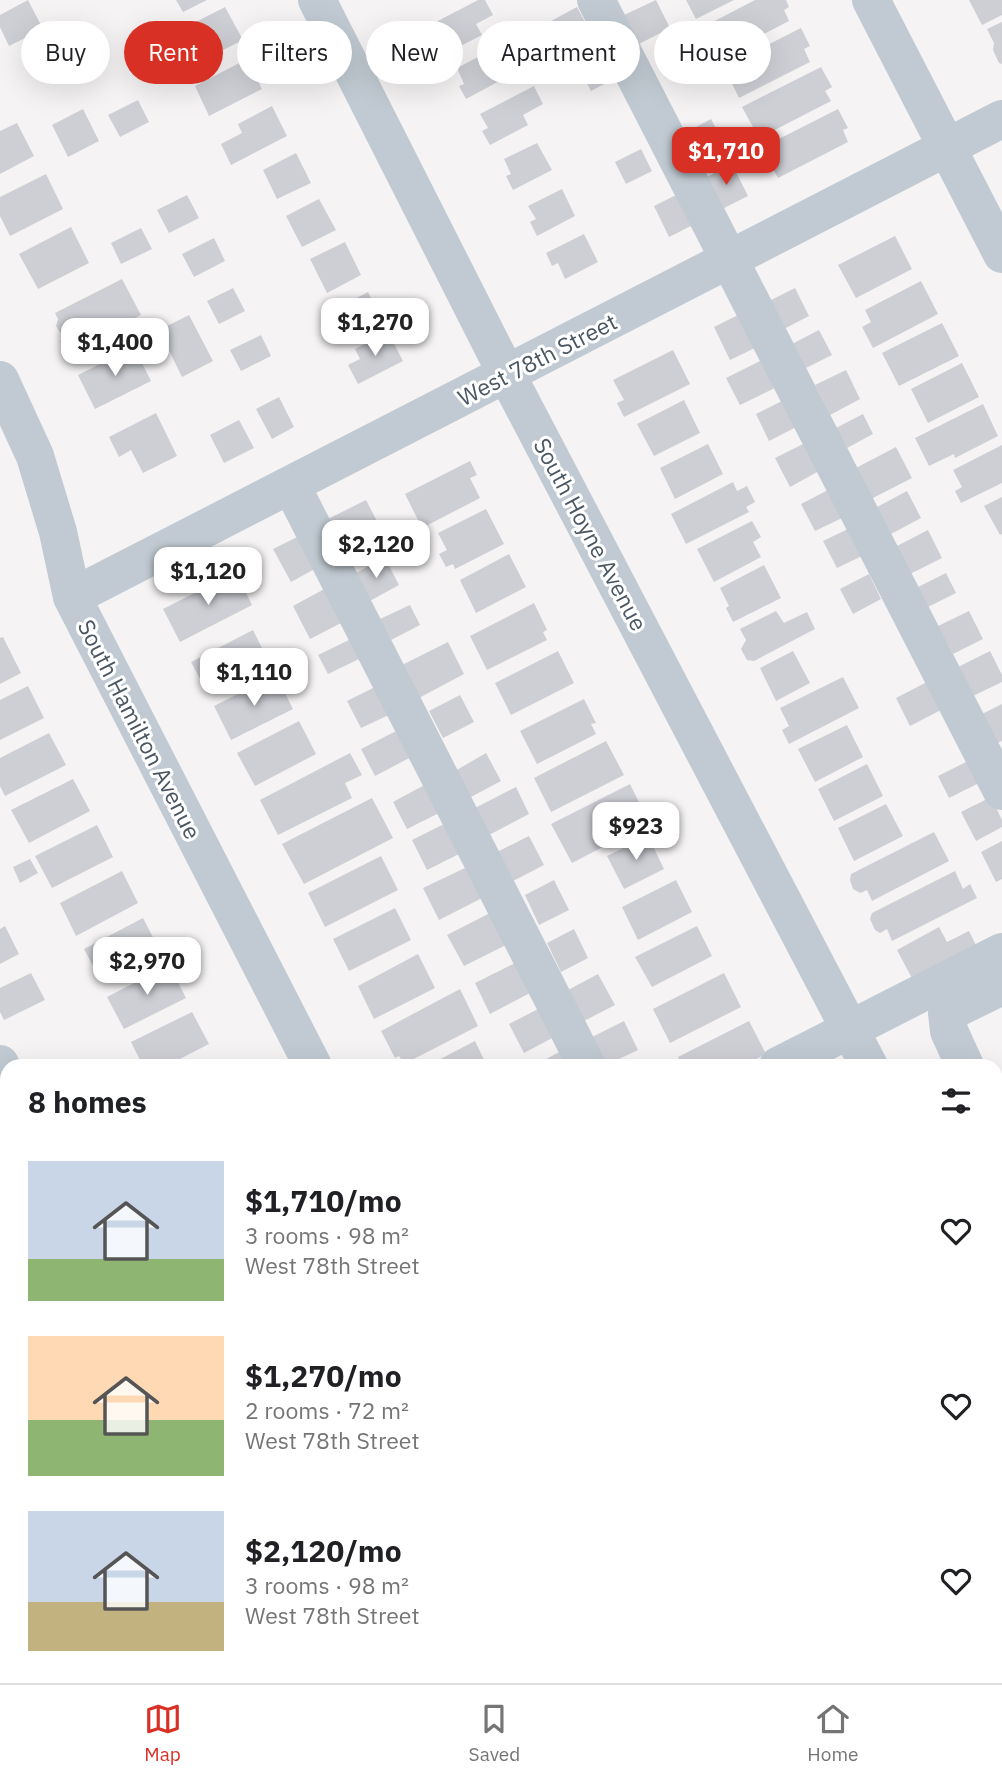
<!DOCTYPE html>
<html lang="en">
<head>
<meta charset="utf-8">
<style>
  :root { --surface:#fff; --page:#f6f6f6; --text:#202124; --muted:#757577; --line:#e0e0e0; --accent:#d93025 }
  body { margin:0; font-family:"IBM Plex Sans",sans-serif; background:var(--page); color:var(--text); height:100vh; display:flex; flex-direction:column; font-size:26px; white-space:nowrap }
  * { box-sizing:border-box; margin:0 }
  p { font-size:23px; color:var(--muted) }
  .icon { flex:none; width:38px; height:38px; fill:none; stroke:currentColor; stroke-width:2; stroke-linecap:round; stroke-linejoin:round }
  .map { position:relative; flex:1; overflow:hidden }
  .panel { position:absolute; left:0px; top:1059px; width:1003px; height:625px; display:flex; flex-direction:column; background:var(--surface); border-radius:21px 21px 0 0; box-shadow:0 7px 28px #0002 }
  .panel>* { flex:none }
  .banner { position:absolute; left:21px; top:21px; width:961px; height:63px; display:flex; gap:14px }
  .price { position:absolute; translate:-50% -60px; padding:0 16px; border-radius:14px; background:#fff; color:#222; font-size:23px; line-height:46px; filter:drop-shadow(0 2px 4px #0008) }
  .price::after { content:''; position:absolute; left:50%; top:42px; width:21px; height:16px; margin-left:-10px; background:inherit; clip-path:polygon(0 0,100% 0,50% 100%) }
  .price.on { background:var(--accent); color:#fff }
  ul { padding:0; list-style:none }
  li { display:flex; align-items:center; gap:21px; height:175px; padding:0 28px }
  li span { display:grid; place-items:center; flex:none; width:196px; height:140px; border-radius:0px; color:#555 }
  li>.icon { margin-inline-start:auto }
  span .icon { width:84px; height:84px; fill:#fffc; stroke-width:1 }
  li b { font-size:30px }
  h2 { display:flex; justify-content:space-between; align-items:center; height:84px; padding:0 28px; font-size:30px }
  .pill { padding:0 24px; border-radius:32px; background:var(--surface); box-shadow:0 7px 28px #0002; font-size:24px; line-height:63px }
  .pill.on { background:var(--accent); color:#fff }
  .dock { display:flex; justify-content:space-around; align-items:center; height:98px; border-top:2px solid var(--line); background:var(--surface); font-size:19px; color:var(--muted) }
  .dock a { display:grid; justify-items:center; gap:4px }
  .dock .on { color:var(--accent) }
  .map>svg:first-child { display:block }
  .green { fill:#c3f1d5 }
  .building { fill:#cdcfd5 }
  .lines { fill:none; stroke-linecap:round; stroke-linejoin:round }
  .minor { stroke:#c1cad2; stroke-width:38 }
  .major { stroke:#b3c2d1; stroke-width:38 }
  .labels { text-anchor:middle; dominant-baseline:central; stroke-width:6; stroke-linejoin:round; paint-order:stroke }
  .street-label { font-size:23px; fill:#4a5661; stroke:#fff }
</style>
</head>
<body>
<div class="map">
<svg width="1002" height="1683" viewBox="0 0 1002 1683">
  <rect width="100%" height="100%" fill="#f5f3f3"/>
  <path class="green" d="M 633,1676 L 747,1677 L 750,1683 L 620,1683 Z"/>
  <path class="building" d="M 28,0 L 43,29 L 9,46 L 0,27 L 0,15 Z
    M 176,0 L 207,0 L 183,12 Z
    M 478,0 L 485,0 L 493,15 L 476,24 L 482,35 L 443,55 L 436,40 L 441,37 L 434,23 Z
    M 656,0 L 670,28 L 639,44 L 624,15 Z
    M 686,0 L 734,0 L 696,19 Z
    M 755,0 L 786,0 L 789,7 L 784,10 L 789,21 L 719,57 L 703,27 Z
    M 969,0 L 1002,0 L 1002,15 L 982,25 Z
    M 225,7 L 243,40 L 207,58 L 190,25 Z
    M 577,7 L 594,39 L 553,57 L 538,28 Z
    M 1002,22 L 1002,64 L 999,63 L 993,50 L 994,43 L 987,29 Z
    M 801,28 L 810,46 L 804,49 L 810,62 L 739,98 L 724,67 Z
    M 518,36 L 528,56 L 501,70 L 505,78 L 466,99 L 459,86 L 464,84 L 457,68 Z
    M 603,49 L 618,77 L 591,91 L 576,63 Z
    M 247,59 L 262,89 L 209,116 L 195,86 Z
    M 821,67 L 832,87 L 825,91 L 831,101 L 759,138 L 742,107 Z
    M 534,86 L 543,104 L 523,115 L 528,125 L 490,145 L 482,131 L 488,128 L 480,114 Z
    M 138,100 L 149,122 L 120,137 L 108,115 Z
    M 272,106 L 287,136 L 231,165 L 221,144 L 242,133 L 238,124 Z
    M 83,109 L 99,141 L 68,157 L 52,125 Z
    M 838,109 L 848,128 L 843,130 L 848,142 L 778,178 L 761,148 Z
    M 711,119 L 726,148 L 699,161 L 685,133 Z
    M 17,123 L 34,156 L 0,174 L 0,131 Z
    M 537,143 L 552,170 L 513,190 L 506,176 L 511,174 L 504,159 Z
    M 641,149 L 652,171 L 626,184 L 615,162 Z
    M 296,153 L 311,183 L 277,199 L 263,170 Z
    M 732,164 L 748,196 L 720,210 L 703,179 Z
    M 46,174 L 63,209 L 10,236 L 0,216 L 0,197 Z
    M 562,189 L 575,216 L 537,236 L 530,222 L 536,219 L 528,206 Z
    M 682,192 L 697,223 L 669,237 L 654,206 Z
    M 187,195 L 199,218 L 169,233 L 157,210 Z
    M 319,199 L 336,230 L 302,247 L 286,216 Z
    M 71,227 L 89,263 L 38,289 L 19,254 Z
    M 141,228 L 152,249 L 121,264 L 111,243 Z
    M 584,234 L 598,262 L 565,279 L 558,263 L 552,266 L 546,253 Z
    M 895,236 L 912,269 L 856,298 L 838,265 Z
    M 214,238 L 225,261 L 194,277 L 182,254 Z
    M 345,242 L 361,275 L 327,293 L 310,259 Z
    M 122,279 L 141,315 L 66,353 L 60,341 L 69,337 L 61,334 L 56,326 L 58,319 L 55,313 Z
    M 921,281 L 938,314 L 873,348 L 862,327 L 871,322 L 865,310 Z
    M 233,288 L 245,311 L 219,324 L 207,301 Z
    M 795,288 L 809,316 L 782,330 L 767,302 Z
    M 368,292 L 383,322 L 349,340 L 334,310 Z
    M 742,313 L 759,346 L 730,360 L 714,327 Z
    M 189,315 L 213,361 L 182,377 L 159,330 Z
    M 942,323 L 959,356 L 899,386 L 882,353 Z
    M 819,330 L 832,355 L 804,369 L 792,344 Z
    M 388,332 L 403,361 L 358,384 L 348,365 L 360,359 L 355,349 Z
    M 261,335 L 271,356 L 241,371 L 230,350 Z
    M 134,347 L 151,381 L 95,409 L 78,375 Z
    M 673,350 L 690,384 L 624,417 L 617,403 L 624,400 L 613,380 Z
    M 762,360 L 775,388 L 740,405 L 726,378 Z
    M 962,363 L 979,397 L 928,423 L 911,389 Z
    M 846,370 L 860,399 L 830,415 L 815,385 Z
    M 279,397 L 294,427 L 272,439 L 256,409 Z
    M 786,399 L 800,425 L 769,441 L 756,414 Z
    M 684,400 L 700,433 L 654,456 L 637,424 Z
    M 983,404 L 998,436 L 955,458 L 954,454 L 929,466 L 915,438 Z
    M 156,413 L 177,456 L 143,473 L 131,450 L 119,457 L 109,437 Z
    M 863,414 L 873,434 L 847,448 L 836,428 Z
    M 239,420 L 254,448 L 224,463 L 210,435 Z
    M 805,443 L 819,471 L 790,487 L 775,458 Z
    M 708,444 L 723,474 L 675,499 L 660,468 Z
    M 1002,445 L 1002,483 L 961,503 L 955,491 L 962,487 L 953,470 Z
    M 896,447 L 912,478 L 869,500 L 854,469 Z
    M 470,461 L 477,475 L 470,478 L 480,498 L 422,528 L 405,494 Z
    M 733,482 L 737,491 L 747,486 L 755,502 L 746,507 L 749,512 L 686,544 L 671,514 Z
    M 828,490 L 842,518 L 815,531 L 801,504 Z
    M 907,491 L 921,518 L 891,534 L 877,507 Z
    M 1002,497 L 1002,534 L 1000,535 L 984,506 Z
    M 366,500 L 383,533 L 344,553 L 326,520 Z
    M 486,509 L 504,544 L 455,569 L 453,564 L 446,567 L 439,554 L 447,550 L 438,533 Z
    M 752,521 L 761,537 L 753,542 L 761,557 L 714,582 L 697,549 Z
    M 850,528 L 864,555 L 837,568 L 823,541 Z
    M 928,530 L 942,558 L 910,574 L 897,546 Z
    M 303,534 L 320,566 L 291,582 L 273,549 Z
    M 509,554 L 526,587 L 476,613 L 460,580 Z
    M 385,558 L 399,585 L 368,602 L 354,574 Z
    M 764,565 L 781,598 L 733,622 L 726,608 L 729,606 L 720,588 Z
    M 236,572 L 252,605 L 180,642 L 163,609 Z
    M 946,573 L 956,593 L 928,607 L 918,587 Z
    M 869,574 L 881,599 L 853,614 L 840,589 Z
    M 328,587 L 345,621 L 310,639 L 293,606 Z
    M 534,603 L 547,630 L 543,632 L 547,640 L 487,670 L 470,636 Z
    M 410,605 L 420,625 L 391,640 L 380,619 Z
    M 776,611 L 784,623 L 807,612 L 815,629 L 754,661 L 747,660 L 741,649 L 746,640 L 740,629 Z
    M 969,611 L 983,639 L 953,654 L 938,626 Z
    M 253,630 L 269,662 L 208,694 L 191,662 Z
    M 3,637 L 21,673 L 0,684 L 0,638 Z
    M 349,640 L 359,659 L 328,674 L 318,655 Z
    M 448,642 L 464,674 L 417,699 L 400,666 Z
    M 558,651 L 574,683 L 511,715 L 495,683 Z
    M 793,651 L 810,683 L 776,701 L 760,668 Z
    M 990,651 L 1002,675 L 1002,682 L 973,696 L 958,667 Z
    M 276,675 L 293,709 L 231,740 L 214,706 Z
    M 843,677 L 859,708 L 789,744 L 782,730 L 789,726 L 780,708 Z
    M 927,682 L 941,710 L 910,726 L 896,698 Z
    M 379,685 L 393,713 L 361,728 L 347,701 Z
    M 28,686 L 44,718 L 0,740 L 0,700 Z
    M 460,695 L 474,722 L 443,738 L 429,711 Z
    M 584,699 L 596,723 L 591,724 L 596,734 L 537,764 L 520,731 Z
    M 1002,704 L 1002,741 L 997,743 L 982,714 Z
    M 299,721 L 316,754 L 255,786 L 237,753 Z
    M 847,725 L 863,757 L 815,782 L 798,749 Z
    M 402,728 L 415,755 L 375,776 L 361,749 Z
    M 49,733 L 66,765 L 5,796 L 0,786 L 0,758 Z
    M 606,741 L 624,775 L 551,812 L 534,778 Z
    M 350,753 L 362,775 L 345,783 L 352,798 L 278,835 L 260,800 Z
    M 486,753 L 501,781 L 469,798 L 455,771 Z
    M 970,760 L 981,782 L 949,798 L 938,776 Z
    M 867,764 L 883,796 L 834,821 L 818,789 Z
    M 73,779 L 90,811 L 29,843 L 11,810 Z
    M 430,782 L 445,810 L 407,829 L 393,802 Z
    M 630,784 L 649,823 L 572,863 L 551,824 Z
    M 516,787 L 529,814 L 487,836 L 473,809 Z
    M 991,797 L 1002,820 L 1002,827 L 976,841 L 961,812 Z
    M 372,798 L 393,838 L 304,884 L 282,844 Z
    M 886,804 L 903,836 L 854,861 L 838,828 Z
    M 446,823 L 461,853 L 427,870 L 412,840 Z
    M 97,825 L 113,857 L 52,888 L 35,856 Z
    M 934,832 L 949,861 L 872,901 L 867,890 L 860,893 L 853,889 L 850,880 L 851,874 Z
    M 529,836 L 544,865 L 513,881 L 497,852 Z
    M 648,836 L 664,869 L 624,889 L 607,856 Z
    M 1002,841 L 1002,879 L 996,882 L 981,852 Z
    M 381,856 L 398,890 L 325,927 L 308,893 Z
    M 30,859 L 38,873 L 20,883 L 13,867 Z
    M 467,867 L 482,898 L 439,920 L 423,888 Z
    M 122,871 L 138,903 L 76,936 L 60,903 Z
    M 955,871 L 963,889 L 970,884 L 977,898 L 892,941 L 887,929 L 880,933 L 875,930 L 870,919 L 872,913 Z
    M 554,880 L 569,910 L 539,925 L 525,895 Z
    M 676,880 L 692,912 L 638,940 L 622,907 Z
    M 395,908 L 411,940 L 349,971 L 333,939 Z
    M 490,913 L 506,945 L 464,966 L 447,935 Z
    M 143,918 L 160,951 L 101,981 L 84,949 Z
    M 5,926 L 19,954 L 0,964 L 0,929 Z
    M 697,926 L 712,956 L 652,987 L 635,957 Z
    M 939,927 L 947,942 L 969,931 L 978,949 L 914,982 L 897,950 Z
    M 574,929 L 588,958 L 561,972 L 547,943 Z
    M 418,954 L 435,988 L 374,1019 L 358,986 Z
    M 517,962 L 532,992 L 490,1014 L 475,983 Z
    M 169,965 L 186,998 L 124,1029 L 107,997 Z
    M 31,973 L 45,1000 L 4,1020 L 0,1012 L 0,988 Z
    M 724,973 L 741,1007 L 670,1043 L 653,1009 Z
    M 598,974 L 615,1005 L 584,1021 L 568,990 Z
    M 460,989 L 478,1026 L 404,1064 L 399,1056 L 395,1058 L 381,1031 Z
    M 542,1007 L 556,1036 L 524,1053 L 509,1024 Z
    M 192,1012 L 209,1044 L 166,1066 L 143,1066 L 131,1042 Z
    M 624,1021 L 638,1050 L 604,1066 L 590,1038 Z
    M 749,1021 L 766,1054 L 743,1066 L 683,1066 L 678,1057 Z
    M 475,1041 L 487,1066 L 427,1066 Z
    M 565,1049 L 574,1066 L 533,1066 Z
    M 1002,1636 L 1002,1683 L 922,1683 L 919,1678 L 922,1676 L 996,1676 L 996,1639 Z
    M 385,1676 L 388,1683 L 284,1683 L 297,1676 Z
    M 425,1676 L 466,1676 L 470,1683 L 428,1683 Z"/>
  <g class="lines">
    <path class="minor" d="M 317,0 L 507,375 L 869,1066
      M 596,0 L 1002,791
      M 871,0 L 1002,254
      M 0,380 L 35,456 L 58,532 L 72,597 L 313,1066
      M 291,485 L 587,1066
      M 72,597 L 1002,119
      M 0,1064 L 7,1077
      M 778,1066 L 1002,952
      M 965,1066 L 949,1031 L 947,1013 L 1002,986
      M 996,1125 L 1002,1128
      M 996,1308 L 1002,1320
      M 996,1511 L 1002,1508
      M 996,1574 L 1002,1566
      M 886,1676 L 890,1683
      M 786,1683 L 800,1676"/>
    <path class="major" d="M 996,1237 L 1002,1234
      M 65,1683 L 78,1676
      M 135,1683 L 142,1676"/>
  </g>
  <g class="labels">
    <g class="street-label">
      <text transform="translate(537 359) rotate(-27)">West 78th Street</text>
      <text transform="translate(591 534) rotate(62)">South Hoyne Avenue</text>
      <text transform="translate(140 729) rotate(63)">South Hamilton Avenue</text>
    </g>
  </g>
</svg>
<b class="price on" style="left:726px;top:187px">$1,710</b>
<b class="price" style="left:375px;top:358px">$1,270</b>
<b class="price" style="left:115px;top:378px">$1,400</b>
<b class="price" style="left:376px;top:580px">$2,120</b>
<b class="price" style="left:208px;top:607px">$1,120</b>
<b class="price" style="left:254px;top:708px">$1,110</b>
<b class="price" style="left:636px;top:862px">$923</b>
<b class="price" style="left:147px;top:997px">$2,970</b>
<div class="banner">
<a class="pill">Buy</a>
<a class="pill on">Rent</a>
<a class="pill">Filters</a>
<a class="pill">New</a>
<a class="pill">Apartment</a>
<a class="pill">House</a>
</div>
<section class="panel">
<h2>8 homes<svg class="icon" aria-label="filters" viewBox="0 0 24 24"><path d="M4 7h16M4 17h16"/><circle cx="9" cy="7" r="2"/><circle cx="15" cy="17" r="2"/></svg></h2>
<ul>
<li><span style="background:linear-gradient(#c9d6e8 70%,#8fb573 0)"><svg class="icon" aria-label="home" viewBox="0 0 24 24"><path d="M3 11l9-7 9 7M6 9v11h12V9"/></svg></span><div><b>$1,710/mo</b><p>3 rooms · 98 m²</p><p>West 78th Street</p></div><svg class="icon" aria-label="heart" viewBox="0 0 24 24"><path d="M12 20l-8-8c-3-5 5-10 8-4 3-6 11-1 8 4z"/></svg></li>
<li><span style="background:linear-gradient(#ffd9b3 60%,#8fb573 0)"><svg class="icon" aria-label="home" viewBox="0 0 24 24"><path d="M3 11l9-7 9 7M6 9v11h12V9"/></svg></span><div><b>$1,270/mo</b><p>2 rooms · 72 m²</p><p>West 78th Street</p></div><svg class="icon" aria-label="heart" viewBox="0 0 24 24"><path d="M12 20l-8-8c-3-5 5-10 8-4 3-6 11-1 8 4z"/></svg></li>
<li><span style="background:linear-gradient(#c9d6e8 65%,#c2b280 0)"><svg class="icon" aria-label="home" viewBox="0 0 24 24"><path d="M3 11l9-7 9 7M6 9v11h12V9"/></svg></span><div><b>$2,120/mo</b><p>3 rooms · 98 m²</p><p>West 78th Street</p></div><svg class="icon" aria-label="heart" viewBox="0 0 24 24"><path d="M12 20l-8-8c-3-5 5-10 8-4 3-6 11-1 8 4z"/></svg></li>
</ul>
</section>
</div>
<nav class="dock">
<a class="on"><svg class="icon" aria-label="map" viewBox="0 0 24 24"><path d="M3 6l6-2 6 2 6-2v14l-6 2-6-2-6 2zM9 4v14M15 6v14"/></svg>Map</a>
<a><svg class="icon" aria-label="saved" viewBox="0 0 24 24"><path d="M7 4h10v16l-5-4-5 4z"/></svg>Saved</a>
<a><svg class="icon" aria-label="home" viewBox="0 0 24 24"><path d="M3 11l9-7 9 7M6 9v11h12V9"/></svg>Home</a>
</nav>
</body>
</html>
